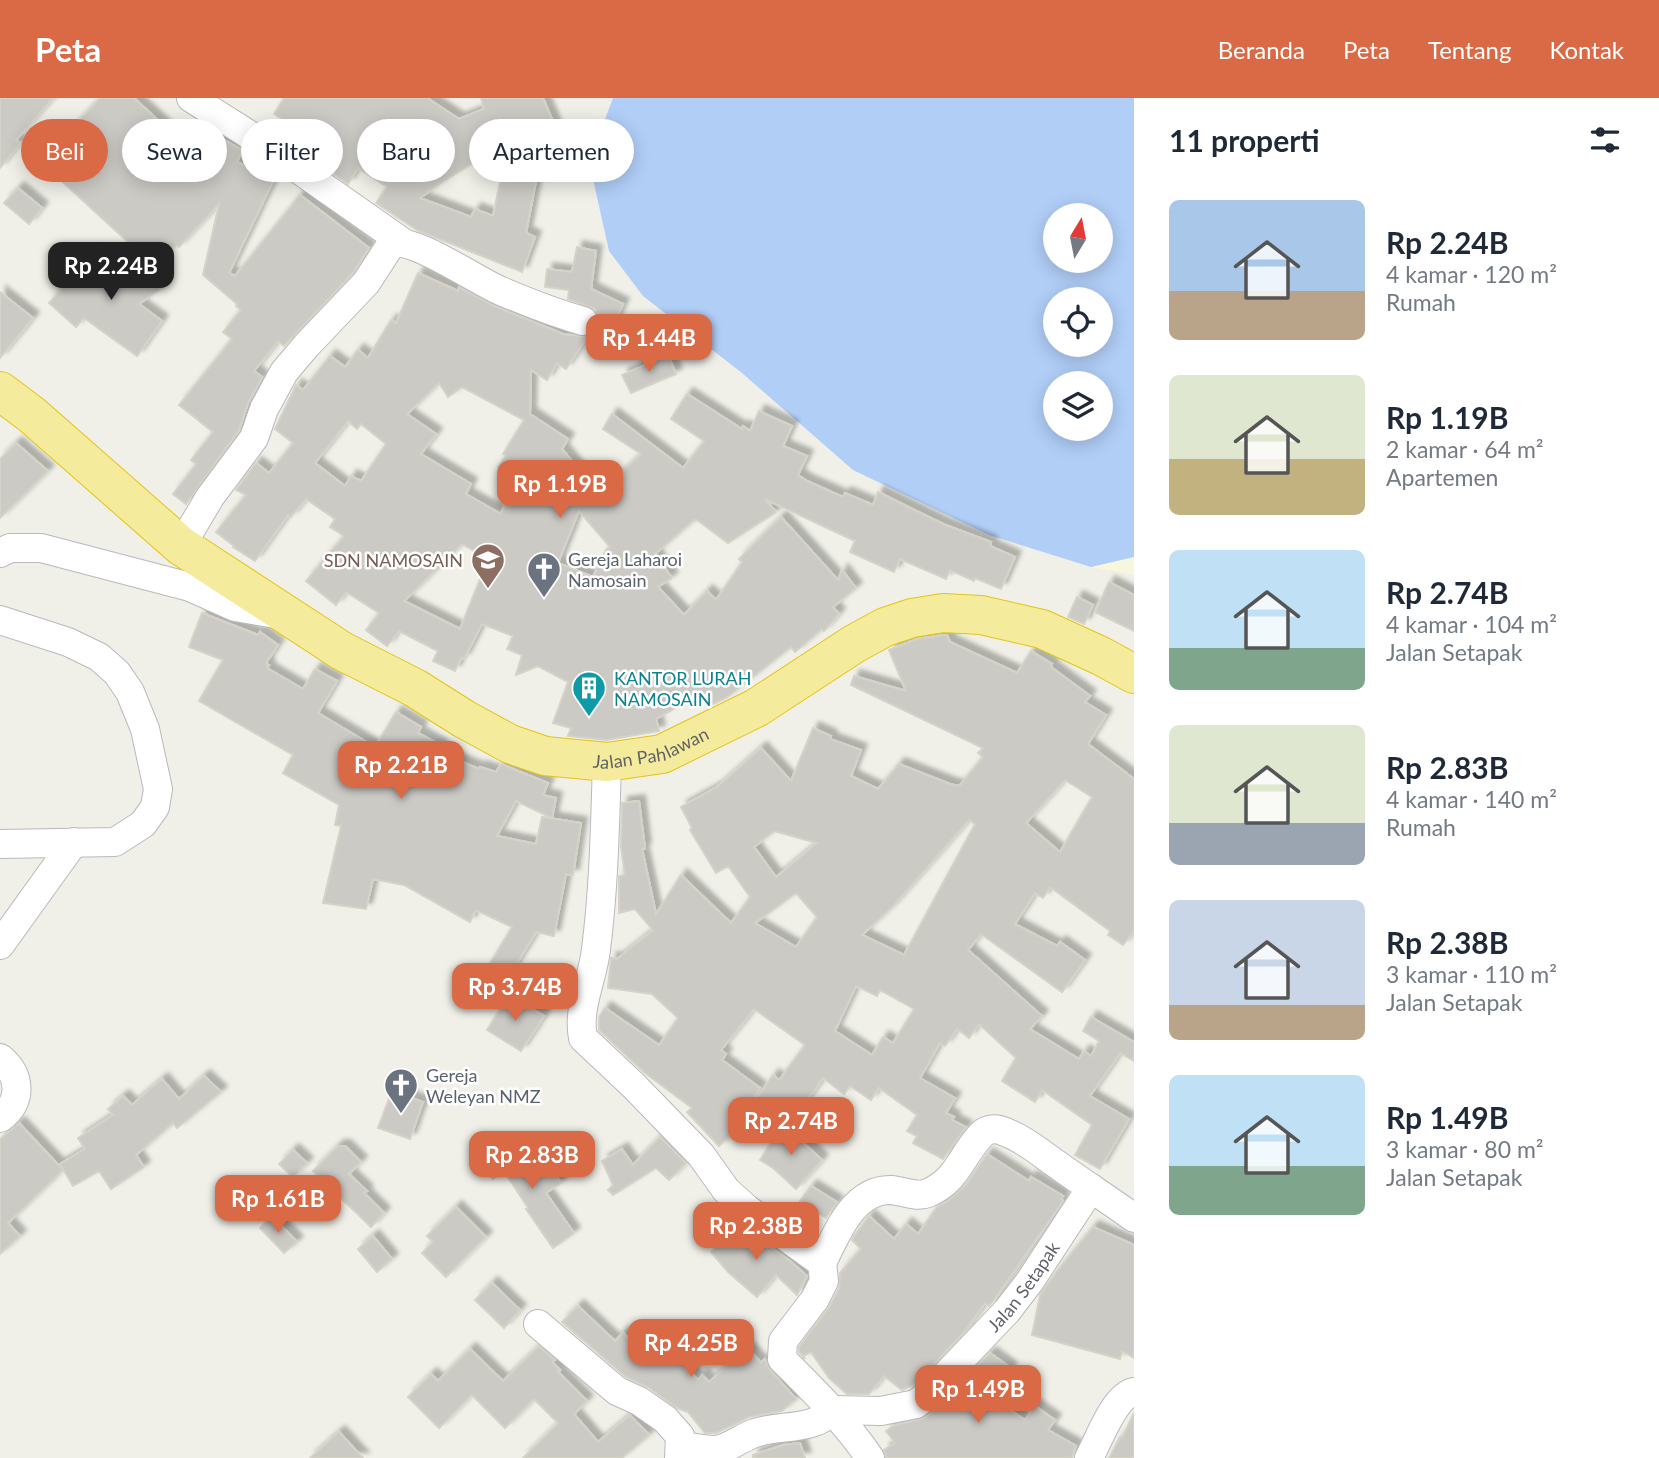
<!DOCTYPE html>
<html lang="id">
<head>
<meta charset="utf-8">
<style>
  :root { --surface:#fff; --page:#f2f2f3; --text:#1f2937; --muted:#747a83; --accent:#da6945 }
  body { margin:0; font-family:Lato,sans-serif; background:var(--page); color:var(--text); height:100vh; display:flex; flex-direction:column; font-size:26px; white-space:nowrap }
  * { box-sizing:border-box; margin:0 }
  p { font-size:23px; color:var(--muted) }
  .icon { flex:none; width:38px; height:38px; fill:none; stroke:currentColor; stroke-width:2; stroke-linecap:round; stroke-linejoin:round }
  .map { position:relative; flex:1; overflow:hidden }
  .panel { display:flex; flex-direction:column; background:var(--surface); width:525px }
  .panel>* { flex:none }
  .hud { position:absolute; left:21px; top:21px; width:665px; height:63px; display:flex; gap:14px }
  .needle { width:46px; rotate:10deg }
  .fabs { position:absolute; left:1043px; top:105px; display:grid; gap:14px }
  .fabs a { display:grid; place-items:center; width:70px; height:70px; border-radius:50%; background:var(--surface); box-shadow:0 4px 18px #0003; font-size:35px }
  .price { position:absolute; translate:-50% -60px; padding:0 16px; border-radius:14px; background:var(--accent); color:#fff; font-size:23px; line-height:46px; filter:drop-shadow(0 2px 4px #0008) }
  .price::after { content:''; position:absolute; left:50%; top:42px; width:21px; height:16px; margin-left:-10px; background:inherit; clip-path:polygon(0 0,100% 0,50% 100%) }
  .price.selected { background:#222; color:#fff }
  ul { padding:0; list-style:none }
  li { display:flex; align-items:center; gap:21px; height:175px; padding:0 35px }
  li span { display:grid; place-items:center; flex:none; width:196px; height:140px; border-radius:10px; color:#555 }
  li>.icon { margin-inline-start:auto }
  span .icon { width:84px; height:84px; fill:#fffc; stroke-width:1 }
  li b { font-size:30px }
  h2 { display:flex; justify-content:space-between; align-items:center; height:84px; padding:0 35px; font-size:30px }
  .tag { padding:0 24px; border-radius:32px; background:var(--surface); box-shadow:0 4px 18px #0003; font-size:24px; line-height:63px }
  .tag.selected { background:var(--accent); color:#fff }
  header { display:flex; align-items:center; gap:42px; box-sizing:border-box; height:98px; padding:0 35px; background:var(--accent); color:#fff }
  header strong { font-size:33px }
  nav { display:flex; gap:38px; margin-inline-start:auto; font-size:24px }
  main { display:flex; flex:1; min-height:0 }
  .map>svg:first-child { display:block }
  .sand { fill:#f8f6dc }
  .water { fill:#b1cef7; fill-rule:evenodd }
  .building { fill:#cccac5; stroke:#d5d3c7; stroke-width:2; fill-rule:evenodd; filter:url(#shadow) }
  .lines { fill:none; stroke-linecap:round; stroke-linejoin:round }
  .minor-casing { stroke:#b8b9bd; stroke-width:30 }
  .highway-casing { stroke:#e3c416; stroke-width:40 }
  .minor { stroke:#fff; stroke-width:28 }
  .highway { stroke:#f4eb9c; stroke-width:38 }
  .labels { text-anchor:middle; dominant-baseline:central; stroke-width:5; stroke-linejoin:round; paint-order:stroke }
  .worship-label { font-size:18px; fill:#5b616d; stroke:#fff; text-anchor:start }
  .education-label { font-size:18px; fill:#785e54; stroke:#fff; text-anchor:end }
  .culture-label { font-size:18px; fill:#0d838f; stroke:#fff; text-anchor:start }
  .street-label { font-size:18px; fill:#606267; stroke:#fff }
</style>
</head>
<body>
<header>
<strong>Peta</strong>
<nav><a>Beranda</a><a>Peta</a><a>Tentang</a><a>Kontak</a></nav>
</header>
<main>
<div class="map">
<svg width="1134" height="1360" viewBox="0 0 1134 1360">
  <defs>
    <filter id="shadow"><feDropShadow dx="6" dy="-6" stdDeviation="2" flood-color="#0004"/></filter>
  </defs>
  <rect width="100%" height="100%" fill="#f0f0e9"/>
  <path class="sand" d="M 1134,459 L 1134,477 L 1091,469 Z"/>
  <path class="water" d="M 613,0 L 1134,0 L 1134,459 L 1091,469 L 989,437 L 853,372 L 742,275 L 643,198 L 609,153 L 589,63 ZM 1055,117 L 1101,117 L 1101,163 L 1055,163 ZM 1055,201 L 1101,201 L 1101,247 L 1055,247 ZM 1055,285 L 1101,285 L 1101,331 L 1055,331 Z"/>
  <path class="building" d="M 0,0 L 53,0 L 16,42 L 20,45 L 0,70 Z
    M 100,0 L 134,0 L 193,55 L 204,31 L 242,52 L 237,64 L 274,81 L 229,175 L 235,178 L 300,97 L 369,150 L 353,175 L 284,248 L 278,243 L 254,273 L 262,279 L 248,305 L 239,332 L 186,406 L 173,396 L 196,366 L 191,362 L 213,334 L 179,307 L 232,241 L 223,234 L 241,212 L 236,208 L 237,206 L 203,177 L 219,106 L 179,149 L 176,147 L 153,167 L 44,67 L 77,32 L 73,29 Z
    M 284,0 L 427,0 L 459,21 L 484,11 L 481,0 L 543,0 L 557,33 L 507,54 L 540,62 L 526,135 L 535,139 L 522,174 L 417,132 L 376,105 L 387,89 L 358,70 L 348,86 L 325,69 L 339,49 L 306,28 L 302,34 L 274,16 ZM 500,48 L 496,59 L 506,55 L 493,118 L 475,111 L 471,119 L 420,100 L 430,93 L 428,93 Z
    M 18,90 L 42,110 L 29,126 L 4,105 Z
    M 577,149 L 596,153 L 591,191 L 623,206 L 612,230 L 599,224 L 595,211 L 568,201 L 569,192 L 545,189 L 547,171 L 572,174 Z
    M 95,153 L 133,185 L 148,167 L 164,188 L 139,206 L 162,223 L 137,258 L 84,220 L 76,229 L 49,205 Z
    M 418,175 L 458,193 L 459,189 L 494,208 L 563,236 L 587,239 L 566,271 L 557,265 L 547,282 L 531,272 L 530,316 L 568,341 L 562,351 L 599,397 L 641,356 L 603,331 L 612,316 L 683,370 L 704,343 L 671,321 L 687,296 L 742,331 L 743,328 L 750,333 L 759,313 L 792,328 L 783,348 L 807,358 L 798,377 L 807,383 L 843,399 L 845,395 L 873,407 L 878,394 L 943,426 L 991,444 L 990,448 L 1015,459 L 1001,491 L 975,480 L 974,483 L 950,472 L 946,481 L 900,461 L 894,474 L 850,454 L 855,443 L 765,401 L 776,414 L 728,445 L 697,422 L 694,422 L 655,456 L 672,480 L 658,489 L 684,517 L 707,493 L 716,502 L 742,464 L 739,461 L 781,419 L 838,482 L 842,472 L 856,490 L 833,509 L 839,516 L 824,533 L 822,531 L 795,554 L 791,549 L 726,600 L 709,608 L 700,596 L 656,621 L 659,633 L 606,642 L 568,638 L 571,630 L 553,625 L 568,584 L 538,568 L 516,577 L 522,557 L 507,551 L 513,538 L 482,526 L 464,561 L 461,560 L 455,573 L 433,563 L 438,553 L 399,533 L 387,548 L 366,532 L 379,515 L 346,494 L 336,507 L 306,483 L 344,438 L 330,429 L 335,421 L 306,401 L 291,419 L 288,417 L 255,463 L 233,449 L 234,448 L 216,434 L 246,397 L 236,392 L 256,365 L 269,375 L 293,345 L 275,331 L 296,287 L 303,292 L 330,258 L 345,269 L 358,252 L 368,260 L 391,222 L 396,225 ZM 439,285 L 448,299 L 462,289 L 524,322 L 503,356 L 506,358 L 498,369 L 515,382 L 501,416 L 466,396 L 471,386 L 421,356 L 436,336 L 407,316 ZM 348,323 L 357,331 L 361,326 L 386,346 L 361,383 L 351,378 L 345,388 L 315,365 ZM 579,413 L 610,449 L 606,452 L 593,479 L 558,465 ZM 462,446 L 488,461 L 460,531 L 404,503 Z
    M 0,194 L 33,220 L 0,260 Z
    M 668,257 L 676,276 L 631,295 L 622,277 Z
    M 16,345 L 48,373 L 0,420 L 0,361 Z
    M 1109,484 L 1134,497 L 1134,533 L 1095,514 Z
    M 1077,499 L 1093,507 L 1084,526 L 1068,519 Z
    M 202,515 L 258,537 L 260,534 L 278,547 L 266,565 L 269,567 L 267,570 L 303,591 L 315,571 L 337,583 L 318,615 L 375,649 L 396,614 L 421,629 L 418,635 L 442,648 L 439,654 L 479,671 L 480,669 L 496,674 L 501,666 L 548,685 L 543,697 L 556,700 L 552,720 L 516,703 L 497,738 L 536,746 L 542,719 L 581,725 L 573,777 L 566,776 L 554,838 L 536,834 L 506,883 L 486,872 L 512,829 L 478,813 L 475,813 L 470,824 L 404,787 L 373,781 L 366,811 L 323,805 L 341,728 L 335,727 L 339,707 L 283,675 L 293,657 L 199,603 L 223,562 L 189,549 Z
    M 944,537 L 947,537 L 950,544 L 1017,575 L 1031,553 L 1052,566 L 1051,569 L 1090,598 L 1085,604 L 1106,617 L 1088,646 L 1134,681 L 1134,833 L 1123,847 L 1108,837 L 1110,833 L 1050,789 L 1043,800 L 1035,795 L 1015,826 L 1057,848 L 1060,844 L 1085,862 L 1062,894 L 981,836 L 968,852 L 1042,918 L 1030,931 L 1079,961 L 1084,953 L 1091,958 L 1099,943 L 1083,933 L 1091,919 L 1134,944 L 1134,963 L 1120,955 L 1090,998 L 1129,1021 L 1100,1071 L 1075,1057 L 1092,1027 L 1042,992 L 1035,1004 L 1002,983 L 1016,960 L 979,926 L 969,940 L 957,931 L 945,948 L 940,945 L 920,980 L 955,1000 L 946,1015 L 954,1019 L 952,1022 L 966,1029 L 943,1061 L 913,1045 L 917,1038 L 907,1033 L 917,1017 L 879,990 L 871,1002 L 850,988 L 844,996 L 823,980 L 790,1026 L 756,1002 L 773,977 L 779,982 L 805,947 L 754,911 L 721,952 L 726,956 L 722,962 L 760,990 L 731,1030 L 734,1034 L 719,1048 L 687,1014 L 692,1010 L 645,975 L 599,932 L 599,919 L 605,910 L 659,947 L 678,920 L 652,896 L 608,890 L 611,860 L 617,861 L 653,832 L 635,811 L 619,815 L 619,778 L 625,777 L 621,749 L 622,705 L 639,703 L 645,751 L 642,751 L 656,816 L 681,777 L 731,825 L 750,799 L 728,768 L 716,775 L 690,732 L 692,730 L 681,709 L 717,689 L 761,650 L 791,683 L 813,630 L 831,638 L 830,641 L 861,652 L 851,678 L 878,691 L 899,666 L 950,686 L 958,688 L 961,686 L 983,659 L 978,655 L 983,650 L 851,587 L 854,578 L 906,593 L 889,552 L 917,541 ZM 1065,682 L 1092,699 L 1060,754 L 1026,725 ZM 969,722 L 975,726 L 904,857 L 862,837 L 893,808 ZM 774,733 L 817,745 L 776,779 L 754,749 ZM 796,795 L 817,819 L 796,849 L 755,825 ZM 856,888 L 877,898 L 880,892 L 914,911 L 893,945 L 883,939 L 872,957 L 835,933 Z
    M 509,897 L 544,918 L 521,953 L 487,932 Z
    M 204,978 L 221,994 L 177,1030 L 173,1025 L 136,1057 L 144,1069 L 111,1091 L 99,1073 L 73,1088 L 60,1066 L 85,1051 L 78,1040 L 113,1017 L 108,1011 L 123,998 L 132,1007 L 162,981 L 179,1001 Z
    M 392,993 L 423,1004 L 410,1041 L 378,1030 Z
    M 19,1025 L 63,1072 L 8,1125 L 20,1138 L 0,1156 L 0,1041 Z
    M 783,1026 L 822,1062 L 796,1091 L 773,1070 L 760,1062 Z
    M 660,1039 L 686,1065 L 669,1082 L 656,1070 L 613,1097 L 608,1092 L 613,1087 L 602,1063 L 622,1051 L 633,1067 Z
    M 508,1043 L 529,1075 L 546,1064 L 561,1085 L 546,1095 L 574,1135 L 553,1150 L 526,1111 L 528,1110 L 504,1073 L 493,1081 L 480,1064 Z
    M 338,1048 L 345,1048 L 361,1064 L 349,1076 L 367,1093 L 364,1095 L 384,1115 L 371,1129 L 313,1073 Z
    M 293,1052 L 307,1065 L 293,1079 L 279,1066 Z
    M 987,1056 L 1029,1083 L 1031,1079 L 1063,1098 L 1061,1101 L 1063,1103 L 994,1202 L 989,1208 L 985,1205 L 965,1233 L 915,1286 L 902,1292 L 884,1278 L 869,1296 L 847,1296 L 829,1280 L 811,1254 L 804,1258 L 805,1261 L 799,1254 L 799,1249 L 830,1208 L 839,1190 L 840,1175 L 861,1151 L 852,1142 L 854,1138 L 869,1118 L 894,1141 L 906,1126 L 918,1136 L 937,1109 L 948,1103 L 965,1088 Z
    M 811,1088 L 837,1104 L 826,1120 L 800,1103 Z
    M 456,1109 L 486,1139 L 446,1179 L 422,1155 L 433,1144 L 427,1138 Z
    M 272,1118 L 297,1144 L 284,1155 L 260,1130 Z
    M 737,1124 L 790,1163 L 807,1178 L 797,1197 L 776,1177 L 757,1199 L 728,1174 L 711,1154 L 731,1134 L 729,1132 Z
    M 1093,1129 L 1134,1147 L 1134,1260 L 1122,1253 L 1120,1261 L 1032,1237 L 1040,1197 L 1057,1173 Z
    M 373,1138 L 392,1161 L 377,1174 L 358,1151 Z
    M 492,1185 L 520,1212 L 504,1230 L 475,1202 Z
    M 578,1208 L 615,1243 L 623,1235 L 640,1252 L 643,1249 L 658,1264 L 668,1253 L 698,1282 L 702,1277 L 709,1284 L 748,1250 L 761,1265 L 765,1261 L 770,1272 L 796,1301 L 782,1313 L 749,1319 L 716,1335 L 705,1335 L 688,1314 L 677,1310 L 648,1289 L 626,1279 L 562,1224 Z
    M 539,1248 L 555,1262 L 552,1264 L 560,1272 L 558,1274 L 587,1303 L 574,1316 L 598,1344 L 630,1317 L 649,1337 L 622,1360 L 523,1360 L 558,1325 L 534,1301 L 505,1330 L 472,1297 L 439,1330 L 408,1299 L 431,1276 L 438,1283 L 470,1251 L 503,1283 Z
    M 990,1255 L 1011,1270 L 996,1290 L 998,1291 L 992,1300 L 1025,1322 L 1035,1308 L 1055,1322 L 1048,1332 L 1076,1348 L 1072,1360 L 886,1360 L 884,1352 L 895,1345 L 886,1333 L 893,1328 L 926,1319 Z
    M 1134,1315 L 1134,1360 L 1109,1360 L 1120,1339 L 1122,1340 Z
    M 339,1334 L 363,1360 L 310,1360 Z
    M 800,1345 L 805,1360 L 753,1360 L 753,1357 L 783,1347 Z"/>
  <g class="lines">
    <g class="minor-casing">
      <g id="minor">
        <path d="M 191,0 L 245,34 L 401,143"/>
        <path d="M 181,448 L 210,399 L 254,340 L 264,311 L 284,274 L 306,248 L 366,185 L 392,145 C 416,140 475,182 501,193 C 527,204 555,215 583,223"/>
        <path d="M 0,455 L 10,450 L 41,450 L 190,489 L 235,509 L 276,516"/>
        <path d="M 0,522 L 68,544 L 99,559 L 117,575 L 130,594 L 145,631 L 158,691 L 155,709 L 143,726 L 115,744 L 0,746"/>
        <path d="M 607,664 C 605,727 604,789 596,851 C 593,881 577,909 583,940 L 633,987 L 701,1057 L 726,1092 L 747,1111 L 822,1165 L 824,1183 L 815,1201 L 783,1243 L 782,1261 C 814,1293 845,1323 870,1360"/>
        <path d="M 0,847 L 74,744"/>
        <path d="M 0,960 C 21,977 23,1004 0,1020"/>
        <path d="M 822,1165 C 836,1137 853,1091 891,1092 C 904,1093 916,1100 928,1095 C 958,1082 961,1058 981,1037 C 985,1032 994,1030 1000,1032 C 1021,1039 1038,1053 1055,1065 C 1081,1084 1108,1101 1134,1120"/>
        <path d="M 538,1226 L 617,1293 L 639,1303 L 665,1321 L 680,1338 L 679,1360"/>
        <path id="s1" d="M 681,1348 C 692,1349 703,1352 714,1352 C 727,1352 742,1339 755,1335 C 781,1326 812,1334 833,1312 L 881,1313 L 916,1306 L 926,1298 L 1007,1213 L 1030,1183 L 1091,1090"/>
        <path d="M 1089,1360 C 1099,1342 1114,1298 1134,1294"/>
      </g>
    </g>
    <g class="highway-casing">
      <g id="highway">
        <path id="s2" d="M 0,293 L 32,317 L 181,448 L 342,553 L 415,590 L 464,621 L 510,646 L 545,658 L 607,664 L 662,656 L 756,610 L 854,546 L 885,529 L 912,520 L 943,515 L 981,517 L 1042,531 L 1101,558 L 1134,576"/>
      </g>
    </g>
    <use href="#minor" class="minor"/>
    <use href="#highway" class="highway"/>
  </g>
  <defs>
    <g id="school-pin" transform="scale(1.75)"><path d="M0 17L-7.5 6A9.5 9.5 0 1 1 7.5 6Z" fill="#8d6e63" stroke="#fff"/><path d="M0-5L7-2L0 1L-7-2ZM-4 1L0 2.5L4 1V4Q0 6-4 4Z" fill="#fff"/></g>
    <g id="church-pin" transform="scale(1.75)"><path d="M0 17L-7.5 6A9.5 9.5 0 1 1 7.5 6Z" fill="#6b7280" stroke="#fff"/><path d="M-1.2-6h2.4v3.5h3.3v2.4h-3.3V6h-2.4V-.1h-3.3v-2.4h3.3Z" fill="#fff"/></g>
    <g id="building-pin" transform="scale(1.75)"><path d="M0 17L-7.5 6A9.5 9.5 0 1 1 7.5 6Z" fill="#0f9aa8" stroke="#fff"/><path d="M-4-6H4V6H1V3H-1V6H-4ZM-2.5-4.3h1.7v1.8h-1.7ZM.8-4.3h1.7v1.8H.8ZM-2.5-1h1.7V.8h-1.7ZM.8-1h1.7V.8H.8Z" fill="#fff"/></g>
  </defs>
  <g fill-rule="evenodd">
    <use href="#school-pin" x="488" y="462"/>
    <use href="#church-pin" x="544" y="471"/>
    <use href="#building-pin" x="589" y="590"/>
    <use href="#church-pin" x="401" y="987"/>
  </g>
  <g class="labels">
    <g class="worship-label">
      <text x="568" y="461">Gereja Laharoi<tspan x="568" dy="21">Namosain</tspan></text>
      <text x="426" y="977">Gereja<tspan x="426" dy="21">Weleyan NMZ</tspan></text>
    </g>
    <g class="education-label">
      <text x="463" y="462">SDN NAMOSAIN</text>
    </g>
    <g class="culture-label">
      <text x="614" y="580">KANTOR LURAH<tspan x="614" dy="21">NAMOSAIN</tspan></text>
    </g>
    <g class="street-label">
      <text stroke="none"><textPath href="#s2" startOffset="768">Jalan Pahlawan</textPath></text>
      <text stroke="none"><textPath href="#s1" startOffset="404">Jalan Setapak</textPath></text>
    </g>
  </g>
</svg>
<div class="fabs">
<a><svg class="needle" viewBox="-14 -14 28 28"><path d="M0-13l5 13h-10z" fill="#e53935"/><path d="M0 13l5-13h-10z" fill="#747a83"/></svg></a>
<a><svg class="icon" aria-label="locate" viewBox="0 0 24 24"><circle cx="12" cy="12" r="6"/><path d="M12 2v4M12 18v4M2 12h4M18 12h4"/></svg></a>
<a><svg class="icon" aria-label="layers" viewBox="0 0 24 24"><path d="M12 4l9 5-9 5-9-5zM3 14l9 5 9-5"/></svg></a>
</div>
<b class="price selected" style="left:111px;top:204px">Rp 2.24B</b>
<b class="price" style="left:649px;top:276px">Rp 1.44B</b>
<b class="price" style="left:560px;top:422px">Rp 1.19B</b>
<b class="price" style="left:401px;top:703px">Rp 2.21B</b>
<b class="price" style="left:515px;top:925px">Rp 3.74B</b>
<b class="price" style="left:791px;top:1059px">Rp 2.74B</b>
<b class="price" style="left:532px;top:1093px">Rp 2.83B</b>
<b class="price" style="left:278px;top:1137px">Rp 1.61B</b>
<b class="price" style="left:756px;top:1164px">Rp 2.38B</b>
<b class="price" style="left:691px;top:1281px">Rp 4.25B</b>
<b class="price" style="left:978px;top:1327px">Rp 1.49B</b>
<div class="hud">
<a class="tag selected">Beli</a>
<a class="tag">Sewa</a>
<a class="tag">Filter</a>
<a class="tag">Baru</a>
<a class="tag">Apartemen</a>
</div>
</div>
<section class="panel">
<h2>11 properti<svg class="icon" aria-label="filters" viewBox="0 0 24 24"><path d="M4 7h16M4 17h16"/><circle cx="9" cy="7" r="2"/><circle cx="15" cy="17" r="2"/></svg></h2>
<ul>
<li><span style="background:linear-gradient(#a9c7e8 65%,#b9a48a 0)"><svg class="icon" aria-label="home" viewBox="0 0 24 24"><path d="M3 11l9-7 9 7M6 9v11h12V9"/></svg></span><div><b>Rp 2.24B</b><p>4 kamar · 120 m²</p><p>Rumah</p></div></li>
<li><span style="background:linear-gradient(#dfe7d0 60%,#c2b280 0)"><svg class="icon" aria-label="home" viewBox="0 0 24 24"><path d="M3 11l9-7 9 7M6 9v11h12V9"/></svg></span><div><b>Rp 1.19B</b><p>2 kamar · 64 m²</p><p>Apartemen</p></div></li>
<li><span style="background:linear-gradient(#bfe0f5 70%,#7fa58c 0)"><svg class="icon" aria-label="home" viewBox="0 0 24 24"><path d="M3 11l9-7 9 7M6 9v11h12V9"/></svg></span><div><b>Rp 2.74B</b><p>4 kamar · 104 m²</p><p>Jalan Setapak</p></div></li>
<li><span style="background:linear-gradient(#dfe7d0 70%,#9aa5b1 0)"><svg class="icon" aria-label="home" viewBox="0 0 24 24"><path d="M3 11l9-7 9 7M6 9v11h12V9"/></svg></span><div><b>Rp 2.83B</b><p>4 kamar · 140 m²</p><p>Rumah</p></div></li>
<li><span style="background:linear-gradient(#c9d6e8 75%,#b9a48a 0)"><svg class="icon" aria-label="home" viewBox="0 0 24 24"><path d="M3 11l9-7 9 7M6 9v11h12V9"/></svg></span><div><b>Rp 2.38B</b><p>3 kamar · 110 m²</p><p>Jalan Setapak</p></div></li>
<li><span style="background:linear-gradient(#bfe0f5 65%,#7fa58c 0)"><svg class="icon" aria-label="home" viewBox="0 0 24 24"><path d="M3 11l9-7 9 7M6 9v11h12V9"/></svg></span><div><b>Rp 1.49B</b><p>3 kamar · 80 m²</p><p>Jalan Setapak</p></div></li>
</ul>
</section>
</main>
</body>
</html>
